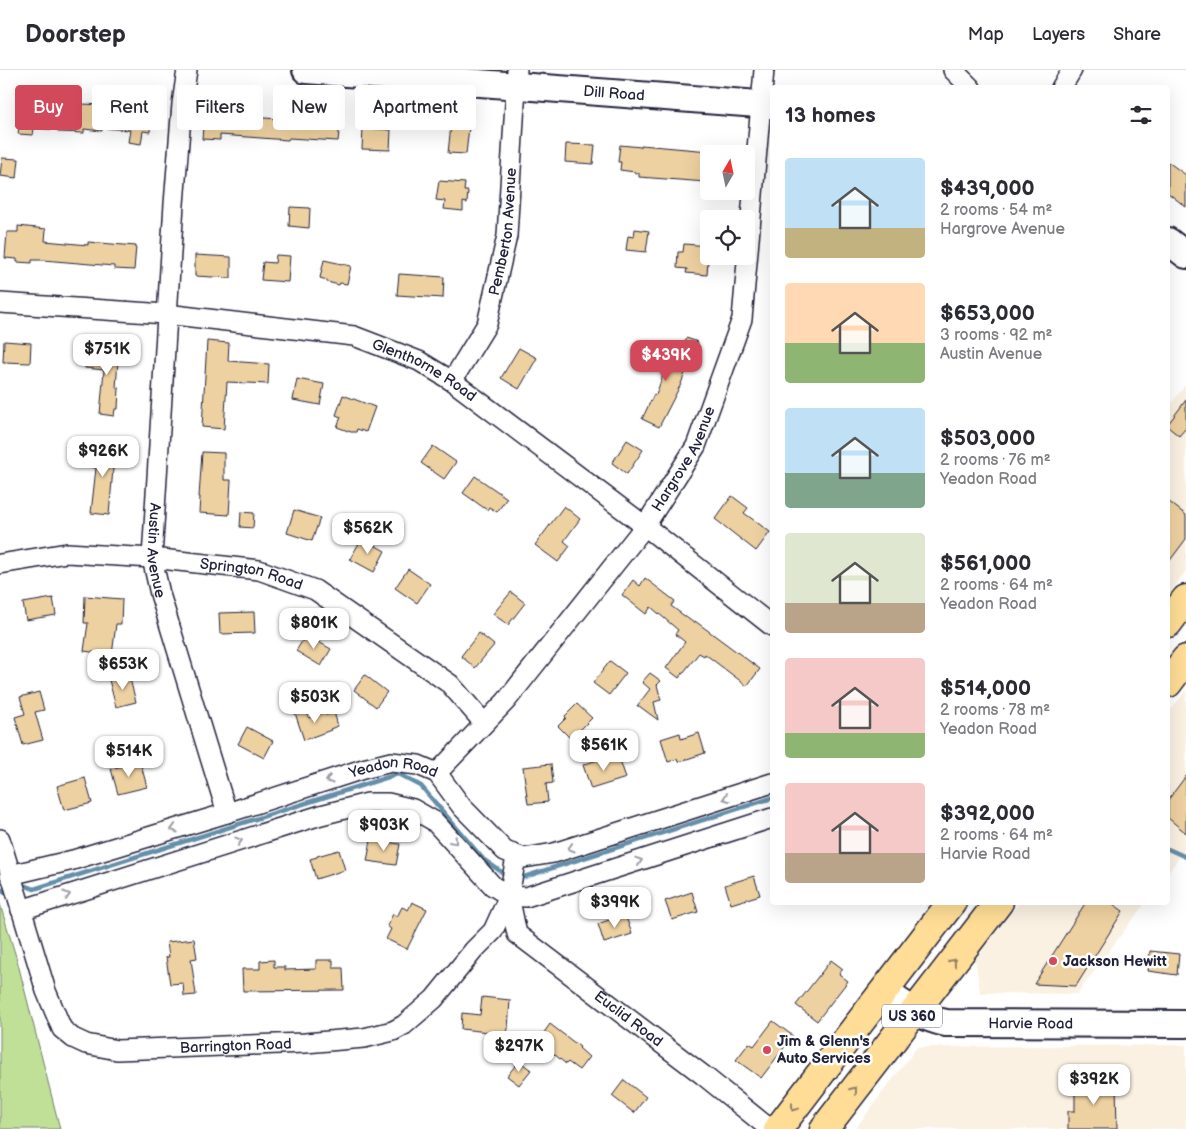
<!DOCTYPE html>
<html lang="en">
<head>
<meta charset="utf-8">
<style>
  :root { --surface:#fff; --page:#f7f7f7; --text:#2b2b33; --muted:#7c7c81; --line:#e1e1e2; --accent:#d1495b }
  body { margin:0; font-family:"Balsamiq Sans",sans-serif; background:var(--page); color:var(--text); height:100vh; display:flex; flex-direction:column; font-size:19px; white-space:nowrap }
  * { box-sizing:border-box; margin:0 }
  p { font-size:16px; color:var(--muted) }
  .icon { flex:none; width:28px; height:28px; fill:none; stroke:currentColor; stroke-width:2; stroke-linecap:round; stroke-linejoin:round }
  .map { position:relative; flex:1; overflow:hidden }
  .drawer { position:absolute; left:770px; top:15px; width:400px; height:820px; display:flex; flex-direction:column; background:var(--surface); border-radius:5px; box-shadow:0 5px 20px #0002 }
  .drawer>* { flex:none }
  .banner { position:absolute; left:15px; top:15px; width:475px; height:45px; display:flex; gap:10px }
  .needle { width:32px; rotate:9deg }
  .controls { position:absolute; left:700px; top:75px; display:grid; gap:10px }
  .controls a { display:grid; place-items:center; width:55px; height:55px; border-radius:5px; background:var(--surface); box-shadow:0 5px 20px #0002; font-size:25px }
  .price { position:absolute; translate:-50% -42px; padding:0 11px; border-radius:10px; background:#fff; color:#222; font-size:16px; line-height:32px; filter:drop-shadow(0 1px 2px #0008) }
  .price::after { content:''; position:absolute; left:50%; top:30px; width:15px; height:11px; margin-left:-8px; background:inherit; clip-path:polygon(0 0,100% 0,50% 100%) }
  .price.selected { background:var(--accent); color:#fff }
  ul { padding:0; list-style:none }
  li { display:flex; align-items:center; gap:15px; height:125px; padding:0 15px }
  li span { display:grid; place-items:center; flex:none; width:140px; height:100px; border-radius:5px; color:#555 }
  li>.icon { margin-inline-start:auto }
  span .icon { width:60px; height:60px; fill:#fffc; stroke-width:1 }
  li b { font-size:21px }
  h2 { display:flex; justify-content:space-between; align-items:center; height:60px; padding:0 15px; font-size:21px }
  .chip { padding:0 18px; border-radius:5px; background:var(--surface); box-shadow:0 5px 20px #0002; font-size:18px; line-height:45px }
  .chip.selected { background:var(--accent); color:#fff }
  header { display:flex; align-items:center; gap:30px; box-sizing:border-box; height:70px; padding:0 25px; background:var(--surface); border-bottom:1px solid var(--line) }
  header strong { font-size:24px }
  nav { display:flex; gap:28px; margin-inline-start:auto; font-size:18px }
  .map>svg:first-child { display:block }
  .built { fill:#faf1e3 }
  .green { fill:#c0df97; stroke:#718069 }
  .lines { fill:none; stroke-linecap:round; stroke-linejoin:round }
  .stream { stroke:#658fa9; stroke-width:4.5 }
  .building { fill:#eed1a1; stroke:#22223b }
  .street-casing { stroke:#22223b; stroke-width:22 }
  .secondary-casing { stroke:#22223b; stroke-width:30 }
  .highway-casing { stroke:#22223b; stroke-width:31 }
  .street { stroke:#fff; stroke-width:19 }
  .secondary { stroke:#fff; stroke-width:26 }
  .highway { stroke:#ffdd96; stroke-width:28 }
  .oneway { stroke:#9c9ca7 }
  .oneway2 { stroke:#908068 }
  .poi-dot { fill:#d1495b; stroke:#fff; stroke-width:2 }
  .labels { text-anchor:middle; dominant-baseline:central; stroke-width:5; stroke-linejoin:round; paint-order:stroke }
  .shield { fill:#fff; stroke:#646476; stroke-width:1 }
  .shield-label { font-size:14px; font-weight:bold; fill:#22223b }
  .street-label { font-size:15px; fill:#22223b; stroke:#fff }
  .poi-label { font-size:15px; font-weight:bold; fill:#22223b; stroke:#fff; text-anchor:start }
</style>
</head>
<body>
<header>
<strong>Doorstep</strong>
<nav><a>Map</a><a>Layers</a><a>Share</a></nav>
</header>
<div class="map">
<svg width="1186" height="1059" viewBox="0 0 1186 1059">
  <rect width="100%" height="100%" fill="#fff"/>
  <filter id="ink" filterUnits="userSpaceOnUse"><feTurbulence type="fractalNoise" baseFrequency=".02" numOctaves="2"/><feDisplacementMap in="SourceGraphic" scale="10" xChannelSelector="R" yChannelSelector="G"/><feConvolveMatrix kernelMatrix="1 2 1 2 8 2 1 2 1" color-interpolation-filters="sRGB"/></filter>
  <g filter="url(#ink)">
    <path class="built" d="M 1186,314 L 1186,501 L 1168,525 L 1168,338 Z
      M 1186,620 L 1186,778 L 1168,803 L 1168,644 Z
      M 1019,833 L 1145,833 L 1077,924 L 980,923 L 975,889 Z
      M 1186,975 L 1186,1059 L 855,1059 L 917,977 Z"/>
    <path class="green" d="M 0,834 L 17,890 L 60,1059 L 0,1059 Z"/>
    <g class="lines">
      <path class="stream" d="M 1168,779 L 1186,787
        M 524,807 L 772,728
        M 26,816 L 34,819 L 398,704 L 421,716 L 483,789 L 503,803
        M 0,819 L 5,822"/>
    </g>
    <path class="building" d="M 38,32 L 104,35 L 104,40 L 151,43 L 150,62 L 143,61 L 141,74 L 128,72 L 130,60 L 102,58 L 102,61 L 84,59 L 84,63 L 58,62 L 59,60 L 34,58 L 33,65 L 18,64 L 19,57 L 16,57 L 18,36 L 38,37 Z
      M 204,44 L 340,53 L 338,71 L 289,68 L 288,70 L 220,65 L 220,70 L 202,69 Z
      M 451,55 L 469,57 L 466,84 L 448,83 Z
      M 363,58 L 391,60 L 390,80 L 362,79 Z
      M 566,74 L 595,75 L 593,94 L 565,92 Z
      M 620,75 L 641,77 L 641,75 L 709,81 L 709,100 L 707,100 L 706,112 L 639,107 L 639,103 L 635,103 L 635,102 L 620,100 L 621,92 L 618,92 Z
      M 2,88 L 19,89 L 17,108 L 0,106 Z
      M 1168,92 L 1186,105 L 1186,137 L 1168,123 Z
      M 439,111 L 465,113 L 464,121 L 468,121 L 467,133 L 463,132 L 463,141 L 444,139 L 445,131 L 436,130 Z
      M 290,137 L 310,138 L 309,158 L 289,156 Z
      M 18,156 L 46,159 L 45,171 L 88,175 L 88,172 L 136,176 L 134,200 L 114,199 L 114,196 L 43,190 L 32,190 L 32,193 L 17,192 L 17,189 L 5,188 L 7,162 L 18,162 Z
      M 635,159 L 649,161 L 646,182 L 626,180 L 628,166 L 634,167 Z
      M 684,174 L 709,176 L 707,205 L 686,203 L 687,199 L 677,198 L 678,182 L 683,182 Z
      M 195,185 L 231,187 L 231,208 L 195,206 Z
      M 276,185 L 290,186 L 288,212 L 261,210 L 263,192 L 275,193 Z
      M 324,190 L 351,196 L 347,214 L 340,213 L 339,215 L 327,212 L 327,210 L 320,208 Z
      M 399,204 L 444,207 L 443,228 L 397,225 Z
      M 686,268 L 698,272 L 694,285 L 681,281 Z
      M 4,271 L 31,273 L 30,293 L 3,292 Z
      M 207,271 L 229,273 L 228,291 L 269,294 L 268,314 L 227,312 L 224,359 L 202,357 Z
      M 648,271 L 691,286 L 681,314 L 659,357 L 642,349 L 654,324 L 656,325 L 668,290 L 645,281 Z
      M 98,274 L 119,276 L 116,318 L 119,318 L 118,339 L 115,339 L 114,346 L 100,344 L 104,300 L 85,298 L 86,283 L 97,284 Z
      M 519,278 L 537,288 L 519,319 L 501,308 Z
      M 297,309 L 324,314 L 320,335 L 293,330 Z
      M 343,325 L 375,337 L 366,362 L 357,359 L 356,362 L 351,362 L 337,357 L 341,347 L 336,345 Z
      M 1186,330 L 1186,358 L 1179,366 L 1168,357 L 1168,354 Z
      M 627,370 L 643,380 L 627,404 L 612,393 Z
      M 93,375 L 115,376 L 109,445 L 91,443 L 96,398 L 91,397 Z
      M 433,376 L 456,392 L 444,409 L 421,393 Z
      M 202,382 L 224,383 L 224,410 L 231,410 L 229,445 L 199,443 L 200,427 L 199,427 Z
      M 475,406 L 507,428 L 497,442 L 489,437 L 487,440 L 463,423 Z
      M 732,426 L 748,438 L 744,443 L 770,462 L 756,481 L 715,449 Z
      M 1168,431 L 1186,445 L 1186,469 L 1168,493 Z
      M 564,436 L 580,449 L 564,471 L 570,476 L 558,492 L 535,475 Z
      M 294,440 L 320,448 L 312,471 L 287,463 Z
      M 241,442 L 254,443 L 253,458 L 240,457 Z
      M 362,468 L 385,481 L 374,502 L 350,489 Z
      M 408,499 L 430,514 L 417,533 L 395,518 Z
      M 645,508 L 675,531 L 671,536 L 694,553 L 695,551 L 760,599 L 747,616 L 705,584 L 704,586 L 699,583 L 679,608 L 666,598 L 685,572 L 675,564 L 678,560 L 651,537 L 646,544 L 622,525 L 633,510 L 640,516 Z
      M 511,522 L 525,533 L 508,555 L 493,544 Z
      M 85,526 L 122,529 L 121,554 L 116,554 L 112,585 L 84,581 L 88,553 L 84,553 Z
      M 53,528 L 56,545 L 26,550 L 23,533 Z
      M 254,542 L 255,563 L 220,564 L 219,543 Z
      M 479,563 L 494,575 L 475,598 L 461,586 Z
      M 306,565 L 331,579 L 321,596 L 296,581 Z
      M 610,591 L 626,603 L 609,625 L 593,613 Z
      M 650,603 L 661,611 L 657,615 L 661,630 L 654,632 L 658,650 L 639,636 L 637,636 L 650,619 L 642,612 Z
      M 129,605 L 136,632 L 116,637 L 109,610 Z
      M 365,605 L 387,622 L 376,637 L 354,620 Z
      M 39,622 L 44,640 L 35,642 L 43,670 L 23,675 L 15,647 L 25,644 L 20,627 Z
      M 577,634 L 592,648 L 571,669 L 558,656 L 566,648 L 565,646 Z
      M 306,638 L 309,648 L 325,642 L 326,645 L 334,642 L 338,656 L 330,659 L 331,660 L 304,670 L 295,643 Z
      M 247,657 L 273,671 L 264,688 L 238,674 Z
      M 680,663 L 681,669 L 699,663 L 705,683 L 678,692 L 677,689 L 668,692 L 661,669 Z
      M 608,686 L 609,690 L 619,687 L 626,708 L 591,719 L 583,695 Z
      M 140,691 L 147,717 L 118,724 L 111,699 Z
      M 551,694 L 553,713 L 546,714 L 548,732 L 528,734 L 523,697 Z
      M 1186,706 L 1186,763 L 1168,748 L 1168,730 Z
      M 85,708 L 92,733 L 64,740 L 57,716 Z
      M 371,770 L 400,774 L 396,795 L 367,791 Z
      M 339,780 L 345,800 L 316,809 L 310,789 L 317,787 L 317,786 Z
      M 754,806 L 760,825 L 731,834 L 725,815 Z
      M 692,822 L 698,842 L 672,850 L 665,831 Z
      M 412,832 L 427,839 L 407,879 L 386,869 L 391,859 L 387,856 L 393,844 L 397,847 L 402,837 L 408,840 Z
      M 1086,832 L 1110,832 L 1123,841 L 1076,916 L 1034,914 Z
      M 625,844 L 632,864 L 604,873 L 598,854 Z
      M 194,869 L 197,888 L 191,889 L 196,925 L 184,926 L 183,913 L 170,914 L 166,887 L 169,887 L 167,872 Z
      M 1150,881 L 1179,884 L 1177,905 L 1148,901 Z
      M 274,890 L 274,897 L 285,897 L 285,900 L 316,899 L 316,890 L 333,890 L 333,898 L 343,898 L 344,920 L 243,921 L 242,899 L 260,899 L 260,891 Z
      M 831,890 L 843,899 L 839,904 L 848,911 L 817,951 L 796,935 Z
      M 482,927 L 510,930 L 508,959 L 506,964 L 461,959 L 462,943 L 480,945 Z
      M 773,951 L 793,966 L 761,1008 L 736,990 L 749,973 L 754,976 Z
      M 550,954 L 580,977 L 579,978 L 589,987 L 579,1000 L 568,992 L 566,994 L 543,975 L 548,968 L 543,964 Z
      M 519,991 L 531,1000 L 519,1015 L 507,1006 Z
      M 1075,1007 L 1088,1007 L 1088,1014 L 1116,1014 L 1117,1059 L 1068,1059 L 1068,1041 L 1075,1041 Z
      M 624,1010 L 646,1027 L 634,1043 L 612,1026 Z"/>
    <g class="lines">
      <g class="street-casing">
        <g id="street">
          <path id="s1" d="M 187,0 L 182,34 L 174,134 L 152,488 L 160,524 L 227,743"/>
          <path d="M 953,0 L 971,18"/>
          <path d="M 1061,18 L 1072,0"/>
          <path id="s2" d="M 0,233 L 166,244 L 354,266 L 419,291 L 452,311 L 645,456 L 772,556"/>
          <path id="s3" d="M 452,311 L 487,254 L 507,166 L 517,0"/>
          <path id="s4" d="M 0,494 L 67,483 L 152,488 L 259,500 L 315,520 L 450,614 L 484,653"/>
          <path id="s5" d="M 437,703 L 506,631 L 645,456 L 696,376 L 742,249 L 764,0"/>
          <path id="s6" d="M 0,769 L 46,921 L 62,959 L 73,968 L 86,974 L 117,980 L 305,973 L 364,968 L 393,961 L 404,955 L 434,929 L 474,880 L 493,861 L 509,826 L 516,787"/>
          <path id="s7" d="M 10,805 L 73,790 L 227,743 L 363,699 L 391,692 L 418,695 L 437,703 L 462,737 L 505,781 L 524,788 L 554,783 L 772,713"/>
          <path id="s8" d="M 509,826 L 517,864 L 703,1005 L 770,1059"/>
          <path d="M 21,840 L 321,745 L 368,733 L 388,733 L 413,739 L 434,751 L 493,816 L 509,826 L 526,827 L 772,748"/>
        </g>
      </g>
      <g class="secondary-casing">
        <g id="secondary">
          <path id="s9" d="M 306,0 L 772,35"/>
          <path d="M 1168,171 L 1186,185"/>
          <path id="s10" d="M 884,921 C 906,936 919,947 946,953 L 1186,954"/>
        </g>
      </g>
      <g class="highway-casing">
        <path id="highway" d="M 1168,553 L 1186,529
          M 1168,613 L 1186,589
          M 778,1059 L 952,832
          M 824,1059 L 999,832"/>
      </g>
      <use href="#street" class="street"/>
      <use href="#secondary" class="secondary"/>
      <use href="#highway" class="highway"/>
    </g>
    <defs><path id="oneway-chevron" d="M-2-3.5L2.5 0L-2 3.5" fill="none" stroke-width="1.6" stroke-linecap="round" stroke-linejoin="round" transform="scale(1.25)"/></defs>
    <g class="oneway">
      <use href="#oneway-chevron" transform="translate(329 710) rotate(162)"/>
      <use href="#oneway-chevron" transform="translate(726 728) rotate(162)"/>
      <use href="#oneway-chevron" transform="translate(174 759) rotate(163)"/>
      <use href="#oneway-chevron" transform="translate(239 771) rotate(-17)"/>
      <use href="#oneway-chevron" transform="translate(454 771) rotate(49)"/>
      <use href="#oneway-chevron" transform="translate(571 778) rotate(163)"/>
      <use href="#oneway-chevron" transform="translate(639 791) rotate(-18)"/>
      <use href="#oneway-chevron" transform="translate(67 825) rotate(-17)"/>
    </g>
    <g class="oneway2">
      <use href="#oneway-chevron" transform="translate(953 892) rotate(-52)"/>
      <use href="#oneway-chevron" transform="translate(854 1020) rotate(-52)"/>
      <use href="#oneway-chevron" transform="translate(794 1038) rotate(127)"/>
    </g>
  </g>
  <g class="poi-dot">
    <circle cx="1053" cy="891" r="5"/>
    <circle cx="767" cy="980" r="5"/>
  </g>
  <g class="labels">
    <rect class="shield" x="882" y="934.5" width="60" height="23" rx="4"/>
    <g class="shield-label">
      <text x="912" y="946">US 360</text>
    </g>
    <g class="street-label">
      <text stroke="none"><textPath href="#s9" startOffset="309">Dill Road</textPath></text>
      <text stroke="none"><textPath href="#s3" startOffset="161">Pemberton Avenue</textPath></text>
      <text stroke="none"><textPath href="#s2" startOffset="434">Glenthorne Road</textPath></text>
      <text stroke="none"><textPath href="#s5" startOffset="401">Hargrove Avenue</textPath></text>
      <text stroke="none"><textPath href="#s1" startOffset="482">Austin Avenue</textPath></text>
      <text stroke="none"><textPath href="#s4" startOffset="254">Springton Road</textPath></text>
      <text stroke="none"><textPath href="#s7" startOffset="400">Yeadon Road</textPath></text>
      <text stroke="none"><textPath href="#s8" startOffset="179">Euclid Road</textPath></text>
      <text stroke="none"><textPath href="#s10" startOffset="155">Harvie Road</textPath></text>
      <text stroke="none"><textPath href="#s6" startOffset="379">Barrington Road</textPath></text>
    </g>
    <g class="poi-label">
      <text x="1063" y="891">Jackson Hewitt</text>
      <text x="777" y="971">Jim &amp; Glenn's<tspan x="777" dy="17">Auto Services</tspan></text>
    </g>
  </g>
</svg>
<div class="controls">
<a><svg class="needle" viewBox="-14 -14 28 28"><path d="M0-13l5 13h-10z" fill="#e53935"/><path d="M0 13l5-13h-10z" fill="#7c7c81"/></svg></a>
<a><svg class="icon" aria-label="locate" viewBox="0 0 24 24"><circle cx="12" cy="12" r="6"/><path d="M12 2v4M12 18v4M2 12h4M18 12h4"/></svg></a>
</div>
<b class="price" style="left:107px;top:306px">$751K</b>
<b class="price selected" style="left:666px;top:312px">$439K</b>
<b class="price" style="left:103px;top:408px">$926K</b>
<b class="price" style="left:368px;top:485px">$562K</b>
<b class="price" style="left:314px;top:580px">$801K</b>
<b class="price" style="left:123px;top:621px">$653K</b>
<b class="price" style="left:315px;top:654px">$503K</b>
<b class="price" style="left:604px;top:702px">$561K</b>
<b class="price" style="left:129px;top:708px">$514K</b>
<b class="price" style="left:384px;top:782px">$903K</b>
<b class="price" style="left:615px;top:859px">$399K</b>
<b class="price" style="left:519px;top:1003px">$297K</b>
<b class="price" style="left:1094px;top:1036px">$392K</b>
<div class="banner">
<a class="chip selected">Buy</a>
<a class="chip">Rent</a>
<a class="chip">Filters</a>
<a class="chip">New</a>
<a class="chip">Apartment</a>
</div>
<section class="drawer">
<h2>13 homes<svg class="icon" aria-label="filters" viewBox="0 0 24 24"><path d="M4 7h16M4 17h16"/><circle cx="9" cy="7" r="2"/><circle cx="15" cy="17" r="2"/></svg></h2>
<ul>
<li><span style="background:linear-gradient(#bfe0f5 70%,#c2b280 0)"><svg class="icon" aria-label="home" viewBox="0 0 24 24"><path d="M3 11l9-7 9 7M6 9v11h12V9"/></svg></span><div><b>$439,000</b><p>2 rooms · 54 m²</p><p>Hargrove Avenue</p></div></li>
<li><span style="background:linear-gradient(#ffd9b3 60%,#8fb573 0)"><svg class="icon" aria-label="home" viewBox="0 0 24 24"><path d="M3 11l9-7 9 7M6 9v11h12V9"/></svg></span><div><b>$653,000</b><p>3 rooms · 92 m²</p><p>Austin Avenue</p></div></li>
<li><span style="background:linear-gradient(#bfe0f5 65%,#7fa58c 0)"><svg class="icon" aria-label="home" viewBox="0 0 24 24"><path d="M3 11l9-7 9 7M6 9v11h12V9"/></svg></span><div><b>$503,000</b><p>2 rooms · 76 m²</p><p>Yeadon Road</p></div></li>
<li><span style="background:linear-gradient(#dfe7d0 70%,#b9a48a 0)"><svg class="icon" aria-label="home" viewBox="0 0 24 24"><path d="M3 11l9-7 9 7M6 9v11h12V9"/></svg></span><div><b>$561,000</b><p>2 rooms · 64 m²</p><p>Yeadon Road</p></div></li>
<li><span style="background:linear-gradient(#f6c9c9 75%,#8fb573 0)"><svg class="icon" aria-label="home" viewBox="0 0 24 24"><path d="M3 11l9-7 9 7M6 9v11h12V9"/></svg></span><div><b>$514,000</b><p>2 rooms · 78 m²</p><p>Yeadon Road</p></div></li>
<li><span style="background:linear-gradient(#f6c9c9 70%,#b9a48a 0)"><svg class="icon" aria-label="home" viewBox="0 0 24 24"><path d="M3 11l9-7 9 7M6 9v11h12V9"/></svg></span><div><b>$392,000</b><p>2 rooms · 64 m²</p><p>Harvie Road</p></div></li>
</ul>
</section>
</div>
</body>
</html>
